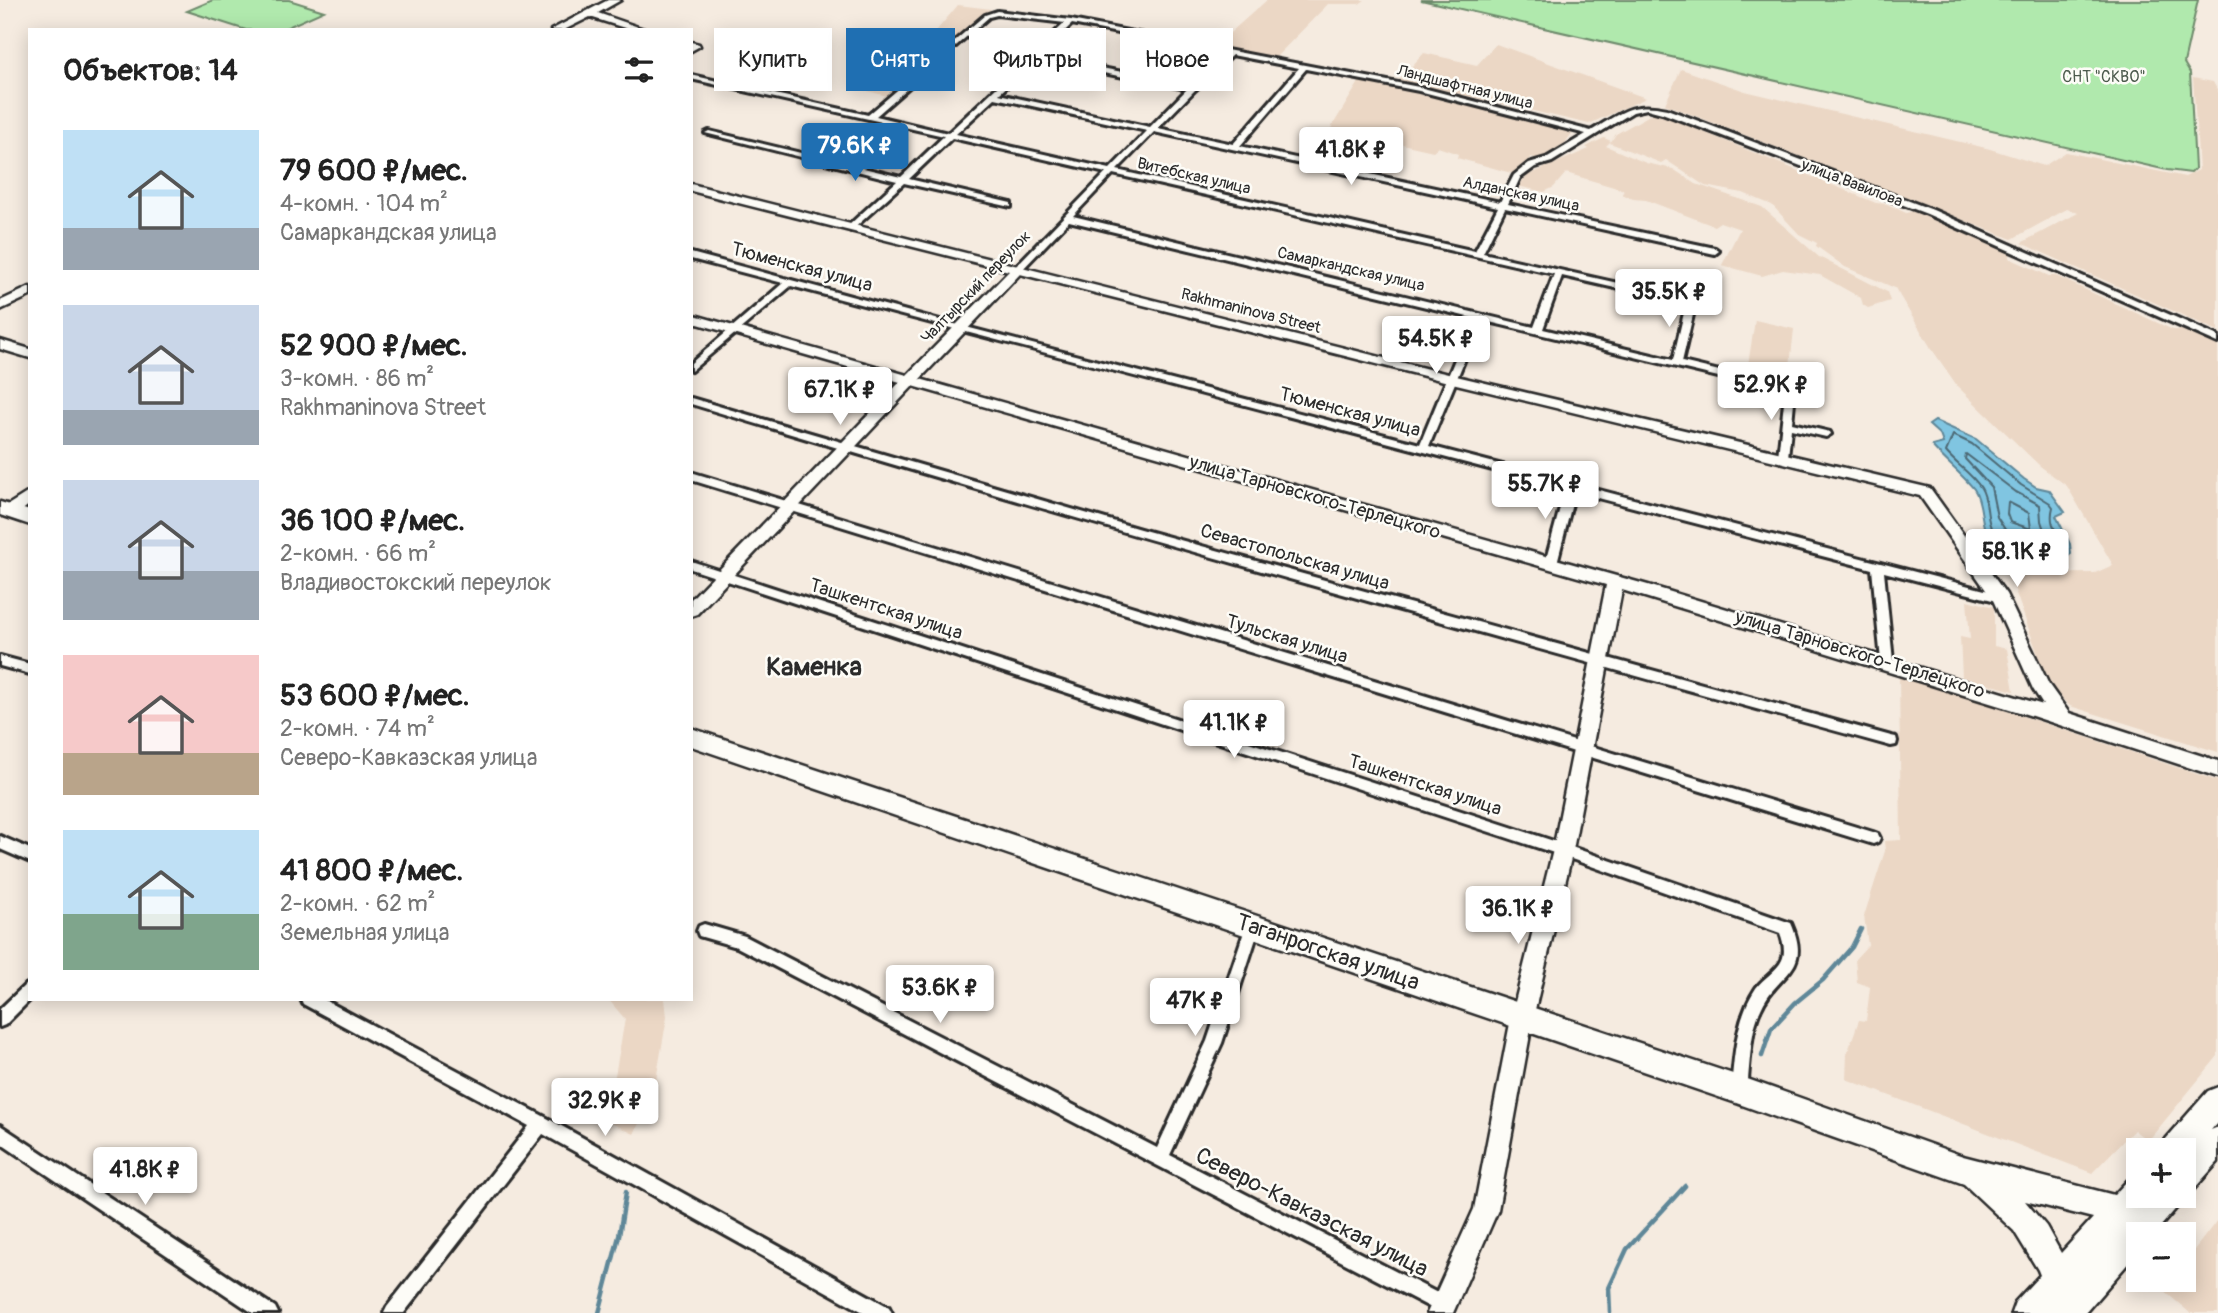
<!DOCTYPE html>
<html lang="ru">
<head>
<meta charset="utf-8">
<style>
  :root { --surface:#fff; --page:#f6f6f6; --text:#222; --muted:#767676; --accent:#1f6fb2 }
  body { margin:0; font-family:Pangolin,sans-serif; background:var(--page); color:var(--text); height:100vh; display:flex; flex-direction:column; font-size:26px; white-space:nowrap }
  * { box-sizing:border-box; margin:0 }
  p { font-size:23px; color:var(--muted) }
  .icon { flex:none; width:38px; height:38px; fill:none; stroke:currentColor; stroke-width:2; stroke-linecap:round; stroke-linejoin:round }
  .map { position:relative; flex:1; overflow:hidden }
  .drawer { position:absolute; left:28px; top:28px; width:665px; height:973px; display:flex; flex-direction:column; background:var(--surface); border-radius:0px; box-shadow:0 4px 18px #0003 }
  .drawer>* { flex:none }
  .hud { position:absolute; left:714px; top:28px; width:665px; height:63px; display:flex; gap:14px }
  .buttons { position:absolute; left:2126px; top:1138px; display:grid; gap:14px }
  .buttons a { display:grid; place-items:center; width:70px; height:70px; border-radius:0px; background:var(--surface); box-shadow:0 4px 18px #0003; font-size:35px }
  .price { position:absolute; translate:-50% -60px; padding:0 16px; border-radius:7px; background:#fff; color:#222; font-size:23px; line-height:46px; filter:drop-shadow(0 2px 4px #0008) }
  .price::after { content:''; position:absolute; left:50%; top:42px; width:21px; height:16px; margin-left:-10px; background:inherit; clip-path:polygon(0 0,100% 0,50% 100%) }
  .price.active { background:var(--accent); color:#fff }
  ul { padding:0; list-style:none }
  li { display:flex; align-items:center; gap:21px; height:175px; padding:0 35px }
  li span { display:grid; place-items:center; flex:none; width:196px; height:140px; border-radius:0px; color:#555 }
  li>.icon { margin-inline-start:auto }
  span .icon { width:84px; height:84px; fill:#fffc; stroke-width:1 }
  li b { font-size:30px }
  h2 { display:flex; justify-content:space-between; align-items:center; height:84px; padding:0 35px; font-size:30px }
  .pill { padding:0 24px; border-radius:0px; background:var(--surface); box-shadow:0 4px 18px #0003; font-size:24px; line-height:63px }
  .pill.active { background:var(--accent); color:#fff }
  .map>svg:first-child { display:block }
  .built { fill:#ebd7c5 }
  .green { fill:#b0e9ad; stroke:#6e8a6c; stroke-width:2 }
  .water { fill:#80c5e1; stroke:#5e8798; stroke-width:2 }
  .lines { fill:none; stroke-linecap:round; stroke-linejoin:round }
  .shore { stroke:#4d6974; stroke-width:2 }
  .stream { stroke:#5e8798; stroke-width:4.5 }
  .street-casing { stroke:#2b2b2b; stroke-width:6 }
  .secondary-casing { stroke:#2b2b2b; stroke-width:5 }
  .primary-casing { stroke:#2b2b2b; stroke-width:5 }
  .street { fill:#fdfcf7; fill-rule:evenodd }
  .secondary { fill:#fdfcf7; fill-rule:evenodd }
  .primary { fill:#fdfcf7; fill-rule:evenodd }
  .labels { text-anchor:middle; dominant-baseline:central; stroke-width:5; stroke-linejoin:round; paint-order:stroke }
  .far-park-label { font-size:16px; fill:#4c5a4c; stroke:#fdfcf7 }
  .far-street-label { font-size:16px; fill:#2b2b2b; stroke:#fdfcf7 }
  .street-label { font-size:19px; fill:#2b2b2b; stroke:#fdfcf7 }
  .near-street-label { font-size:23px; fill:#2b2b2b; stroke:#fdfcf7 }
  .district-label { font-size:26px; font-weight:bold; fill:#2b2b2b; stroke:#fdfcf7 }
</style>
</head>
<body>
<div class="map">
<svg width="2218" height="1313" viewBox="0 0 2218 1313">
  <rect width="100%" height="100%" fill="#f5ebe0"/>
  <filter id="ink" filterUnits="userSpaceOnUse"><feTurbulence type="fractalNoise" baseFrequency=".0143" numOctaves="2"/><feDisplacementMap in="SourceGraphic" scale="14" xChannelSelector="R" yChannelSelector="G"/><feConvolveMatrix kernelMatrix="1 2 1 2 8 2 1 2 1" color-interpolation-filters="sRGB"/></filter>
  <g filter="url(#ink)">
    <path class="built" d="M 1267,0 L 1365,0 L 1359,4 L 1328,4 L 1275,58 L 1214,47 Z
      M 958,5 L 991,9 L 890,90 L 887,96 L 856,88 L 876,75 L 886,76 L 916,55 Z
      M 1496,44 L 1646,98 L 1589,124 L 1399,80 L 1424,53 L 1477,65 Z
      M 1681,69 L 1745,91 L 1990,149 L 2044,166 L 2066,152 L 2185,177 L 2199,170 L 2193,78 L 2213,82 L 2218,91 L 2218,331 L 2021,243 L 2078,213 L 2067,209 L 2012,239 L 1665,104 Z
      M 1361,79 L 1573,132 L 1557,154 L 1539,159 L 1531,157 L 1515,174 L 1457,158 L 1458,154 L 1438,147 L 1433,151 L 1331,128 Z
      M 1655,112 L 1876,203 L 1887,204 L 1906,213 L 1917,210 L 2011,253 L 2009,258 L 2049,276 L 2056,276 L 2173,330 L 2189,330 L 2218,344 L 2218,752 L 2070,706 L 2050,688 L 2009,574 L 2095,573 L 2113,565 L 2067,486 L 2040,466 L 1958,387 L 1931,348 L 1895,288 L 1845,267 L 1816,246 L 1817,243 L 1799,234 L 1772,205 L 1743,193 L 1705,186 L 1666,160 L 1661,163 L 1610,143 L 1616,134 Z
      M 1604,138 L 1611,141 L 1606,146 L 1646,163 L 1673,169 L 1696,184 L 1762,207 L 1819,257 L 1887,292 L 1890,301 L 1868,308 L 1863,305 L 1861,298 L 1820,275 L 1783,270 L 1762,276 L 1722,265 L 1740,229 L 1720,222 L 1714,226 L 1646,200 L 1633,199 L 1622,194 L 1624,190 L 1566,173 L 1554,187 L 1544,192 L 1518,186 L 1528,175 L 1589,149 L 1586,147 Z
      M 1755,320 L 1794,329 L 1789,375 L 1748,365 Z
      M 1967,600 L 1994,607 L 1994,646 L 2007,649 L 2014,691 L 1962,677 L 1960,637 L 1970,639 Z
      M 1899,675 L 2218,781 L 2218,1056 L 2148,1141 L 2134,1130 L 2092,1173 L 1846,1079 L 1847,1054 L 1859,1020 L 1866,1021 L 1870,987 L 1857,982 L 1855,959 L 1868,945 L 1864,916 L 1885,851 L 1884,841 L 1901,840 Z
      M 608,999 L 665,999 L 667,1017 L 654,1092 L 634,1134 L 607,1121 L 625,1019 Z
      M 2218,1219 L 2218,1313 L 2190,1313 L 2163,1290 L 2172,1279 L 2184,1279 L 2184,1263 Z"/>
    <path class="green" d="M 213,0 L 289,0 L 324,11 L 281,30 L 246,30 L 187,11 Z
      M 1421,0 L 2198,0 L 2184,63 L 2190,73 L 2195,169 L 2191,173 L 2167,170 Z"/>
    <path class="water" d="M 1935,421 L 1976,439 L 2024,479 L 2036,487 L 2049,490 L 2065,512 L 2056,516 L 2070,544 L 2071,554 C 2068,556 2066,559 2062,561 C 2047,567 1994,550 1987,536 C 1980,521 1983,502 1974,489 C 1962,474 1945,461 1932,446 L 1943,443 L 1940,435 L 1929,425 Z"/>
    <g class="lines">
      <path class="shore" d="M 1953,435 L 1972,444 L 2021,485 L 2050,503 L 2053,507 C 2047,530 2063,533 2063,552 C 2042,559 1998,549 1990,525 C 1986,513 1988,499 1981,488 C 1972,474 1957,465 1946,452 Z
        M 1966,454 L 2016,492 L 2040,505 L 2041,521 L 2049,545 L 2027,542 L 2006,531 L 1997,517 L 1991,487 L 1965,459 Z
        M 2008,502 L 2029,513 L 2031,529 L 2010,522 L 2007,514 Z"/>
      <path class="stream" d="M 1762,1056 L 1771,1029 L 1795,1003 L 1823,980 L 1852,947 L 1861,929
        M 599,1313 L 619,1236 L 626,1192
        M 1610,1313 L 1609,1288 L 1627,1249 L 1685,1186"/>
      <g class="street-casing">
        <path id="street" d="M 997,11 L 1071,20 L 1419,87 L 1591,131 C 1621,113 1631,101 1667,109 L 1933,210 L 2218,336 L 2218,343 L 1927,214 L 1662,113 L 1647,109 L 1633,112 L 1552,162 L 1535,167 L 1520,178 L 1508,204 L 1715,248 L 1719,251 L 1715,254 L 1505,208 L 1483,253 L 1694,300 L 1696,302 L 1682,362 L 1794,389 L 1795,391 L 1792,423 L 1830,432 L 1831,434 L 1826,437 L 1791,429 L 1788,457 L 1787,459 L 1779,459 L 1778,457 L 1785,393 L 1481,320 L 1429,446 L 2004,595 L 2006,598 L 2000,602 L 1884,572 L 1893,661 L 1891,664 L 1883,664 L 1881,661 L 1872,569 L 1575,492 L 1557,563 L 1551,567 L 1545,563 L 1565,489 L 791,286 L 691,371 L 691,363 L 783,283 L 691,259 L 691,253 L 962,326 L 1420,444 L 1472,318 L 1069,221 L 1019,273 L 1013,273 L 1013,269 L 1106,173 L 952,138 L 909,179 L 1011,203 L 1011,207 L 904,183 L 851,231 L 847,228 L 848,226 L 897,181 L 705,133 L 709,131 L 901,177 L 944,136 L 691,79 L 691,75 L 868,115 L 985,15 ZM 997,15 L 1065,23 L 948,133 L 876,116 L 989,17 ZM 1072,24 L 1225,54 L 1190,85 L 1039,56 ZM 1232,55 L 1299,68 L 1233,144 L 1158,128 L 1195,90 ZM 1035,60 L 1187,89 L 1150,127 L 999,94 ZM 1306,69 L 1419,91 L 1586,134 L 1546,158 L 1529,163 L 1514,175 L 1500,202 L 1240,146 ZM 995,98 L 1147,131 L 1110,169 L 956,134 ZM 1154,132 L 1498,207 L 1475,251 L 1117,170 ZM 1113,174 L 1554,274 L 1534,327 L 1073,216 ZM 1562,276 L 1686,304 L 1673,360 L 1543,329 Z
          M 691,398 L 1140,529 L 1891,736 L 1896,737 L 1897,741 L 1896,745 L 1891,746 C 1490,636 1089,525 691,404 Z
          M 691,472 L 1873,832 L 1878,834 L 1880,838 L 1878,842 L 1873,844 L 691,480 Z
          M 691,561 L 1563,844 L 1791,923 C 1813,973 1777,972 1761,1009 C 1752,1027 1751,1049 1749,1068 C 1748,1078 1748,1087 1745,1096 L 1739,1098 L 1733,1096 L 1731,1090 C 1734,1056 1736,1018 1756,988 C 1763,978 1777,971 1782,960 C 1786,951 1783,941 1780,933 L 1563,856 L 691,569 Z
          M 0,656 L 30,664 L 30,674 L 0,666 Z
          M 0,836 L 30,849 L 30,862 L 0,849 Z
          M 1253,919 L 1258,921 L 1260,926 L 1222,1043 L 1170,1155 L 1449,1299 L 1452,1305 L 1449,1311 L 1445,1313 L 1437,1311 L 737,947 L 699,936 L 697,931 L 699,926 L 704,924 L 745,936 L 1157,1148 L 1207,1041 L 1246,926 L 1248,921 Z
          M 30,983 L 31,999 L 5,1025 L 0,1027 L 0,1009 L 25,985 Z
          M 301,999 L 323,999 L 547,1118 L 889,1307 L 892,1313 L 865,1313 L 543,1134 L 404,1313 L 384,1313 L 387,1307 L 529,1126 L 303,1004 Z
          M 0,1125 L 275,1307 L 278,1313 L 253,1313 L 0,1143 Z"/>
      </g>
      <g class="secondary-casing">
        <path id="secondary" d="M 608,0 L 621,0 L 598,13 L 647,30 L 631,30 L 590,17 L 564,30 L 551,30 Z
          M 691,42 L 699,44 L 700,46 L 691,51 Z
          M 691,184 L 1452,375 L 1930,488 L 2006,594 L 2049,685 L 2069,713 L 2218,761 L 2218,777 L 2029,715 L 1622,590 L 1573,850 L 1533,1018 L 1498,1210 L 1453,1313 L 1427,1313 L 1474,1209 L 1511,1018 L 1553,850 L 1606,585 L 913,386 L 697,614 L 691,616 L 691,599 L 900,382 L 691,322 L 691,314 L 907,375 L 1009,271 L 691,191 ZM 1020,274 L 1452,383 L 1920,496 L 1993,600 L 2033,689 L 2043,705 L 1648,585 L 920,379 Z
          M 30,287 L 30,296 L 0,310 L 0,301 Z
          M 0,340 L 30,349 L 30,358 L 0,349 Z
          M 30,491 L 30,504 L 15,516 L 3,516 L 1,512 L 3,508 Z"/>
      </g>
      <g class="primary-casing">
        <path id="primary" d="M 0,502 L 30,511 L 30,525 L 0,515 Z
          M 691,728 L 1739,1076 L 1963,1156 L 2114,1195 L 2128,1180 L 2138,1176 L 2138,1195 L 2183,1195 L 2179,1205 L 2154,1234 L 2138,1234 L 2138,1252 L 2085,1313 L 2011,1313 L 2015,1302 L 2040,1275 L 2038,1270 L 2014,1231 L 1964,1184 L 1739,1104 L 691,746 ZM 2025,1201 L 2093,1218 L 2061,1253 L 2046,1226 Z
          M 2218,1087 L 2218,1122 L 2211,1130 L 2218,1127 L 2218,1162 L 2194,1189 L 2184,1193 L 2184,1150 L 2161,1150 L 2165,1140 L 2208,1091 Z"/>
      </g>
      <use href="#street" class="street"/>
      <use href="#secondary" class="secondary"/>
      <use href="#primary" class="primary"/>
    </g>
  </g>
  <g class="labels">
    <g class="far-park-label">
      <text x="2104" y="77">СНТ "СКВО"</text>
    </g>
    <g class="far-street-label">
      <text transform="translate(1465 87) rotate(14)">Ландшафтная улица</text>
      <text transform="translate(1194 176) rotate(13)">Витебская улица</text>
      <text transform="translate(1852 183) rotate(21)">улица Вавилова</text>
      <text transform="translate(1521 194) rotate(12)">Алданская улица</text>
      <text transform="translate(1351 269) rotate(13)">Самаркандская улица</text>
      <text transform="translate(976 287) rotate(-46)">Чалтырский переулок</text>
      <text transform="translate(1251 311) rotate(14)">Rakhmaninova Street</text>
    </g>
    <g class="street-label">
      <text transform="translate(802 267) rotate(15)">Тюменская улица</text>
      <text transform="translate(1350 412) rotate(15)">Тюменская улица</text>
      <text transform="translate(1315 497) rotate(16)">улица Тарновского-Терлецкого</text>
      <text transform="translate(1295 557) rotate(16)">Севастопольская улица</text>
      <text transform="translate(886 609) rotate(18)">Ташкентская улица</text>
      <text transform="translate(1287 639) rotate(17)">Тульская улица</text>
      <text transform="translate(1860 654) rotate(17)">улица Тарновского-Терлецкого</text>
      <text transform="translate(1425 785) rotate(18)">Ташкентская улица</text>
    </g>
    <g class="near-street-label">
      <text transform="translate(1328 952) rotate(19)">Таганрогская улица</text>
      <text transform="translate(1312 1212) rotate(27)">Северо-Кавказская улица</text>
    </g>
    <g class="district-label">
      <text x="814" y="667">Каменка</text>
    </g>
  </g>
</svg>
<div class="buttons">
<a>+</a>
<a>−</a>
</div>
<b class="price active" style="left:855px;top:183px">79.6K ₽</b>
<b class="price" style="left:1351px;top:187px">41.8K ₽</b>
<b class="price" style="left:1669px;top:329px">35.5K ₽</b>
<b class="price" style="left:1436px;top:376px">54.5K ₽</b>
<b class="price" style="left:1771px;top:422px">52.9K ₽</b>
<b class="price" style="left:840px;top:427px">67.1K ₽</b>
<b class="price" style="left:1545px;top:521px">55.7K ₽</b>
<b class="price" style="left:2017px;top:589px">58.1K ₽</b>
<b class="price" style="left:1234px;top:760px">41.1K ₽</b>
<b class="price" style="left:1518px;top:946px">36.1K ₽</b>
<b class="price" style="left:940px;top:1025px">53.6K ₽</b>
<b class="price" style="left:1195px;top:1038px">47K ₽</b>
<b class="price" style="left:605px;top:1138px">32.9K ₽</b>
<b class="price" style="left:145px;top:1207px">41.8K ₽</b>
<div class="hud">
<a class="pill">Купить</a>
<a class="pill active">Снять</a>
<a class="pill">Фильтры</a>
<a class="pill">Новое</a>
</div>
<section class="drawer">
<h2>Объектов: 14<svg class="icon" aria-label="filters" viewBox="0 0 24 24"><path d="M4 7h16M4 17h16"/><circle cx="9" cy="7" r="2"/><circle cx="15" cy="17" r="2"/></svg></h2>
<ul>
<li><span style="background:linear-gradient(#bfe0f5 70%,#9aa5b1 0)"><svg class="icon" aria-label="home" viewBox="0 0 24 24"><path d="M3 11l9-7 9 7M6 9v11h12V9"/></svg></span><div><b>79 600 ₽/мес.</b><p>4-комн. · 104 m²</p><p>Самаркандская улица</p></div></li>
<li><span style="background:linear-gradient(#c9d6e8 75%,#9aa5b1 0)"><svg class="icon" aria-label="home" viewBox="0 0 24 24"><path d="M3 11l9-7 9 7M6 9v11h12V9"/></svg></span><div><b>52 900 ₽/мес.</b><p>3-комн. · 86 m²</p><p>Rakhmaninova Street</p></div></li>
<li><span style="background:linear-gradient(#c9d6e8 65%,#9aa5b1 0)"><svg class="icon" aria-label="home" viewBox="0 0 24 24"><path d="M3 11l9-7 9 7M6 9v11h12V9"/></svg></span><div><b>36 100 ₽/мес.</b><p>2-комн. · 66 m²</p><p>Владивостокский переулок</p></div></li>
<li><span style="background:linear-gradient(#f6c9c9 70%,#b9a48a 0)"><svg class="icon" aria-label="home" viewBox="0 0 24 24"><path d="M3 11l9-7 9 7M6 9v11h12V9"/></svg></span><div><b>53 600 ₽/мес.</b><p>2-комн. · 74 m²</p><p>Северо-Кавказская улица</p></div></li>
<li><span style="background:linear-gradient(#bfe0f5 60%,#7fa58c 0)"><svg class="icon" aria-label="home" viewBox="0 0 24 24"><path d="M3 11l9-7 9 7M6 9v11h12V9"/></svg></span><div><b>41 800 ₽/мес.</b><p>2-комн. · 62 m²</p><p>Земельная улица</p></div></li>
</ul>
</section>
</div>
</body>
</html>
